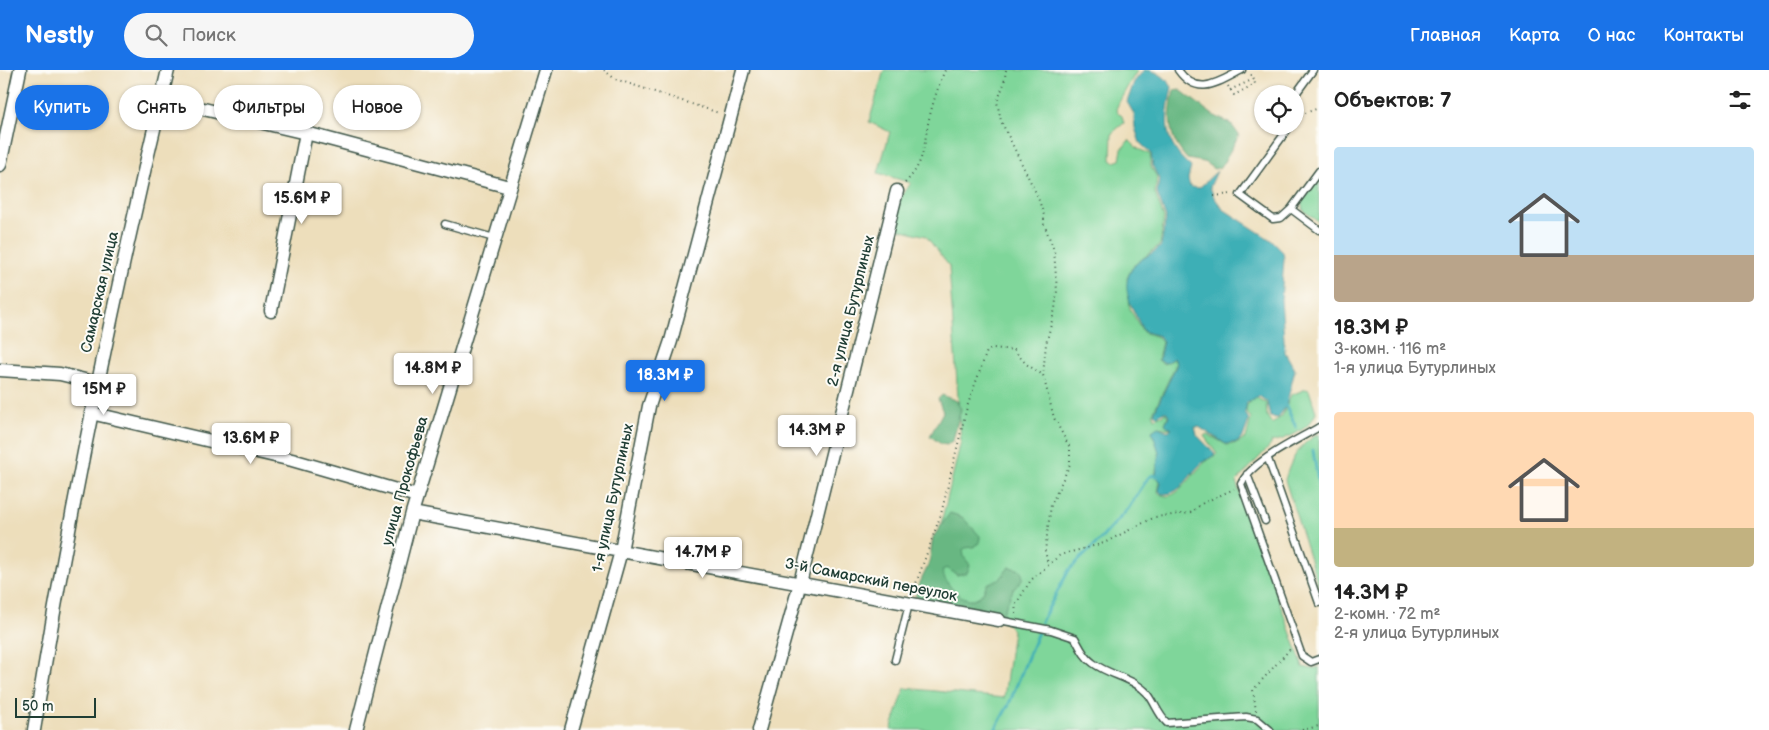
<!DOCTYPE html>
<html lang="ru">
<head>
<meta charset="utf-8">
<style>
  :root { --surface:#fff; --page:#f6f6f6; --text:#222; --muted:#767676; --accent:#1a73e8 }
  body { margin:0; font-family:"Balsamiq Sans",sans-serif; background:var(--page); color:var(--text); height:100vh; display:flex; flex-direction:column; font-size:19px; white-space:nowrap }
  * { box-sizing:border-box; margin:0 }
  p { font-size:16px; color:var(--muted) }
  .icon { flex:none; width:28px; height:28px; fill:none; stroke:currentColor; stroke-width:2; stroke-linecap:round; stroke-linejoin:round }
  .map { position:relative; flex:1; overflow:hidden }
  .sheet { display:flex; flex-direction:column; background:var(--surface); width:450px }
  .sheet>* { flex:none }
  .banner { position:absolute; left:15px; top:15px; width:475px; height:45px; display:flex; gap:10px }
  .tools { position:absolute; left:1254px; top:15px; display:grid; gap:10px }
  .tools a { display:grid; place-items:center; width:50px; height:50px; border-radius:50%; background:var(--surface); box-shadow:0 1px 4px #0004; font-size:25px }
  .scale { position:absolute; left:15px; bottom:12px; width:81px; box-sizing:border-box; padding-left:5px; border:2px solid #1f3d34; border-top:0; font-size:14px; line-height:18px; white-space:nowrap; color:#1f3d34; -webkit-text-stroke:4px #fdfcf7; paint-order:stroke }
  .price { position:absolute; translate:-50% -42px; padding:0 11px; border-radius:5px; background:#fff; color:#222; font-size:16px; line-height:32px; filter:drop-shadow(0 1px 2px #0008) }
  .price::after { content:''; position:absolute; left:50%; top:30px; width:15px; height:11px; margin-left:-8px; background:inherit; clip-path:polygon(0 0,100% 0,50% 100%) }
  .price.active { background:var(--accent); color:#fff }
  ul { padding:0; list-style:none }
  li { display:grid; align-content:center; gap:10px; height:265px; padding:0 15px }
  li span { display:grid; place-items:center; height:155px; border-radius:5px; color:#555 }
  li>.icon { margin-inline-start:auto }
  span .icon { width:90px; height:90px; fill:#fffc; stroke-width:1 }
  li b { font-size:21px }
  h2 { display:flex; justify-content:space-between; align-items:center; height:60px; padding:0 15px; font-size:21px }
  .tag { padding:0 18px; border-radius:22px; background:var(--surface); box-shadow:0 1px 4px #0004; font-size:18px; line-height:45px }
  .tag.active { background:var(--accent); color:#fff }
  header { display:flex; align-items:center; gap:30px; box-sizing:border-box; height:70px; padding:0 25px; background:var(--accent); color:#fff }
  header strong { font-size:24px }
  nav { display:flex; gap:28px; margin-inline-start:auto; font-size:18px }
  .search { width:350px; height:45px; background:var(--page); display:flex; align-items:center; gap:12px; box-sizing:border-box; padding:0 18px; border-radius:28px; color:var(--muted); font-size:19px }
  main { display:flex; flex:1; min-height:0 }
  .map>svg:first-child { display:block }
  .green { fill:#7fd69a; stroke:#4f8a67 }
  .forest { fill:#67b782; stroke:#437a5b }
  .water { fill:#3eafb6; stroke:#2e7675 }
  .lines { fill:none; stroke-linecap:round; stroke-linejoin:round }
  .stream { stroke:#3eafb6; stroke-width:3 }
  .service-casing { stroke:#3e5548; stroke-width:9 }
  .minor-casing { stroke:#3e5548; stroke-width:15 }
  .path { stroke:#3e5548; stroke-width:2; stroke-dasharray:1 4; stroke-linecap:butt }
  .service { stroke:#fff; stroke-width:6 }
  .minor { stroke:#fff; stroke-width:12 }
  .labels { text-anchor:middle; dominant-baseline:central; stroke-width:4; stroke-linejoin:round; paint-order:stroke }
  .street-label { font-size:15px; fill:#1f3d34; stroke:#fdfcf7 }
</style>
</head>
<body>
<header>
<strong>Nestly</strong>
<div class="search"><svg class="icon" aria-label="search" viewBox="0 0 24 24"><circle cx="10" cy="10" r="6"/><path d="M15 15l6 6"/></svg>Поиск</div>
<nav><a>Главная</a><a>Карта</a><a>О нас</a><a>Контакты</a></nav>
</header>
<main>
<div class="map">
<svg width="1319" height="660" viewBox="0 0 1319 660">
  <rect width="100%" height="100%" fill="#fdfcf7"/>
  <filter id="ink" filterUnits="userSpaceOnUse"><feTurbulence type="fractalNoise" baseFrequency=".02" numOctaves="2"/><feDisplacementMap in="SourceGraphic" scale="10" xChannelSelector="R" yChannelSelector="G"/><feConvolveMatrix kernelMatrix="1 2 1 2 8 2 1 2 1" color-interpolation-filters="sRGB"/></filter>
  <filter id="wash" filterUnits="userSpaceOnUse"><feTurbulence type="fractalNoise" baseFrequency=".0096" numOctaves="4" result="noise"/><feDisplacementMap in="SourceGraphic" scale="20" xChannelSelector="R" yChannelSelector="G"/><feGaussianBlur stdDeviation="1.12" result="paint"/><feColorMatrix in="noise" values="0 0 0 0 0 0 0 0 0 0 0 0 0 0 0 0 0 1.4 0 .05"/><feComposite in="paint" operator="in"/></filter>
  <g filter="url(#wash)">
    <rect width="100%" height="100%" fill="#eddebb"/>
    <path class="green" d="M 884,0 L 1138,0 C 1134,5 1116,36 1116,40 L 1122,46 L 1124,53 L 1112,63 L 1111,90 L 1114,92 L 1120,90 L 1122,79 L 1129,70 L 1138,79 L 1150,84 L 1151,97 L 1157,107 L 1155,123 L 1164,148 L 1160,175 L 1133,196 L 1127,208 L 1130,239 L 1143,262 L 1158,267 L 1162,271 L 1158,290 L 1164,294 L 1174,289 L 1176,294 L 1153,343 L 1155,348 L 1166,343 L 1168,346 L 1165,354 L 1171,359 L 1158,357 L 1152,361 L 1159,382 L 1155,407 L 1160,411 L 1158,422 C 1173,437 1191,406 1201,396 C 1205,391 1212,388 1217,384 L 1204,366 L 1207,364 L 1227,375 L 1238,373 L 1246,368 L 1251,348 L 1246,341 L 1247,335 L 1255,327 L 1266,333 L 1267,346 L 1272,354 L 1282,346 L 1291,325 L 1306,319 L 1309,320 L 1316,342 C 1311,359 1288,369 1271,372 L 1271,375 L 1236,412 L 1303,597 L 1312,599 L 1319,597 L 1319,660 L 891,660 L 905,618 L 1004,628 L 1013,560 L 998,545 L 924,525 L 961,371 L 949,196 L 926,166 L 892,157 L 897,133 L 911,113 L 878,103 L 890,62 L 869,52 Z
      M 1319,105 L 1319,152 L 1304,141 L 1301,132 Z
      M 1319,364 L 1319,518 L 1285,410 C 1291,389 1299,374 1319,364 Z"/>
    <path class="forest" d="M 1179,19 L 1213,45 L 1231,54 L 1239,65 L 1221,97 L 1214,99 L 1204,92 L 1187,89 C 1167,66 1168,48 1174,20 Z
      M 942,325 L 957,331 L 961,339 L 953,370 L 947,375 L 941,374 L 930,366 L 943,342 L 938,329 Z
      M 950,443 L 962,447 L 980,466 C 980,477 974,477 965,478 L 963,480 L 964,487 L 970,495 L 967,503 L 957,505 L 947,498 L 942,500 C 944,514 966,539 981,525 C 984,522 985,517 987,514 L 1001,508 L 1009,497 L 1021,500 L 1023,508 L 1013,520 L 1001,547 L 915,528 L 917,518 L 929,494 L 933,467 Z"/>
    <path class="water" d="M 1144,0 C 1156,0 1165,6 1172,17 C 1165,51 1162,72 1191,97 L 1188,109 L 1190,117 L 1199,118 L 1217,101 L 1210,117 L 1214,127 L 1223,139 L 1271,170 L 1283,182 L 1284,189 L 1281,230 L 1285,282 L 1295,300 L 1286,336 L 1278,348 L 1270,347 L 1267,332 L 1259,326 L 1247,332 L 1245,342 L 1249,350 L 1243,367 L 1238,372 L 1226,374 L 1199,357 L 1195,357 L 1197,365 L 1215,384 C 1211,388 1206,390 1202,393 C 1188,405 1182,425 1162,424 L 1159,421 L 1161,412 L 1156,406 L 1159,382 L 1152,361 L 1158,357 L 1168,361 L 1172,359 L 1165,354 L 1169,346 L 1167,342 L 1162,342 L 1158,346 L 1154,343 L 1177,294 L 1174,288 L 1165,293 L 1159,290 L 1163,271 L 1159,266 L 1143,261 C 1135,241 1116,217 1135,195 C 1143,187 1153,184 1161,176 L 1166,148 L 1157,123 L 1159,109 L 1153,97 L 1151,83 L 1140,73 L 1135,58 L 1134,44 L 1127,32 L 1134,12 Z"/>
    <g class="lines">
      <path class="stream" d="M 1286,336 L 1296,357
        M 1313,380 L 1319,418
        M 1041,552 L 1069,500 L 1099,471 L 1128,439 L 1148,408 L 1153,405 L 1156,406
        M 995,660 L 1009,634 L 1038,562"/>
    </g>
  </g>
  <g filter="url(#ink)">
    <g class="lines">
      <g class="service-casing">
        <path id="service" d="M 1178,0 C 1198,28 1218,12 1242,0
          M 1295,25 L 1313,0
          M 1295,30 L 1298,45 L 1295,49
          M 1290,56 L 1240,125 L 1273,149 L 1281,148 L 1291,139
          M 1319,101 L 1291,139 L 1319,160
          M 445,154 L 494,168
          M 1319,357 C 1298,370 1251,391 1241,414 L 1302,586 L 1311,592 L 1319,589
          M 1268,389 L 1319,533
          M 1247,404 L 1265,451
          M 999,550 L 1051,560 L 1075,568 C 1080,577 1084,587 1093,593 C 1110,606 1133,607 1148,624 C 1155,633 1158,644 1167,653 L 1246,647 L 1257,649 L 1270,660
          M 895,590 L 909,534"/>
      </g>
      <g class="minor-casing">
        <path id="minor" d="M 161,29 L 306,63 L 509,117
          M 0,95 L 20,0
          M 271,241 L 306,63
          M 0,300 L 60,304 L 97,313
          M 91,343 L 292,390 L 417,426
          M 412,443 L 999,550
          M 34,660 C 70,438 115,219 168,0
          M 356,660 L 412,443 L 546,0
          M 571,660 L 621,481 L 649,336 L 671,271 L 743,0
          M 759,660 L 800,513 L 897,121"/>
      </g>
      <path class="path" d="M 604,0 L 615,9 L 719,43
        M 1006,0 L 1004,14 L 997,32 L 1001,51 L 1037,125 L 1044,145 L 1044,154 L 1054,180 L 1057,221 L 1055,239 L 1046,274 L 1043,305 L 1054,348 L 1070,378 L 1070,394 L 1051,435 L 1045,481 L 1048,494
        M 1228,16 L 1234,25 L 1255,14 L 1253,5 L 1250,5
        M 1230,20 L 1254,9
        M 1305,43 L 1319,38
        M 905,113 C 927,91 923,72 930,45 C 934,29 939,14 945,0
        M 1214,126 L 1231,124
        M 913,522 L 941,444 L 967,337 L 987,281 L 993,278 L 1014,280 L 1026,294 L 1043,305
        M 1015,544 L 1016,534 L 1031,510 L 1060,485 L 1104,473 L 1155,447 L 1190,443 L 1203,433 L 1234,419
        M 1256,641 L 1253,620 L 1291,578
        M 1302,660 L 1319,656"/>
      <use href="#service" class="service"/>
      <use href="#minor" class="minor"/>
    </g>
  </g>
  <g class="labels">
    <g class="street-label">
      <text transform="translate(100 222) rotate(-77)">Самарская улица</text>
      <text transform="translate(851 241) rotate(-76)">2-я улица Бутурлиных</text>
      <text transform="translate(405 411) rotate(-74)">улица Прокофьева</text>
      <text transform="translate(613 428) rotate(-78)">1-я улица Бутурлиных</text>
      <text transform="translate(871 510) rotate(11)">3-й Самарский переулок</text>
    </g>
  </g>
</svg>
<div class="tools">
<a><svg class="icon" aria-label="locate" viewBox="0 0 24 24"><circle cx="12" cy="12" r="6"/><path d="M12 2v4M12 18v4M2 12h4M18 12h4"/></svg></a>
</div>
<div class="scale">50 m</div>
<b class="price" style="left:302px;top:155px">15.6M ₽</b>
<b class="price" style="left:433px;top:325px">14.8M ₽</b>
<b class="price active" style="left:665px;top:332px">18.3M ₽</b>
<b class="price" style="left:104px;top:346px">15M ₽</b>
<b class="price" style="left:817px;top:387px">14.3M ₽</b>
<b class="price" style="left:251px;top:395px">13.6M ₽</b>
<b class="price" style="left:703px;top:509px">14.7M ₽</b>
<div class="banner">
<a class="tag active">Купить</a>
<a class="tag">Снять</a>
<a class="tag">Фильтры</a>
<a class="tag">Новое</a>
</div>
</div>
<section class="sheet">
<h2>Объектов: 7<svg class="icon" aria-label="filters" viewBox="0 0 24 24"><path d="M4 7h16M4 17h16"/><circle cx="9" cy="7" r="2"/><circle cx="15" cy="17" r="2"/></svg></h2>
<ul>
<li><span style="background:linear-gradient(#bfe0f5 70%,#b9a48a 0)"><svg class="icon" aria-label="home" viewBox="0 0 24 24"><path d="M3 11l9-7 9 7M6 9v11h12V9"/></svg></span><div><b>18.3M ₽</b><p>3-комн. · 116 m²</p><p>1-я улица Бутурлиных</p></div></li>
<li><span style="background:linear-gradient(#ffd9b3 75%,#c2b280 0)"><svg class="icon" aria-label="home" viewBox="0 0 24 24"><path d="M3 11l9-7 9 7M6 9v11h12V9"/></svg></span><div><b>14.3M ₽</b><p>2-комн. · 72 m²</p><p>2-я улица Бутурлиных</p></div></li>
</ul>
</section>
</main>
</body>
</html>
